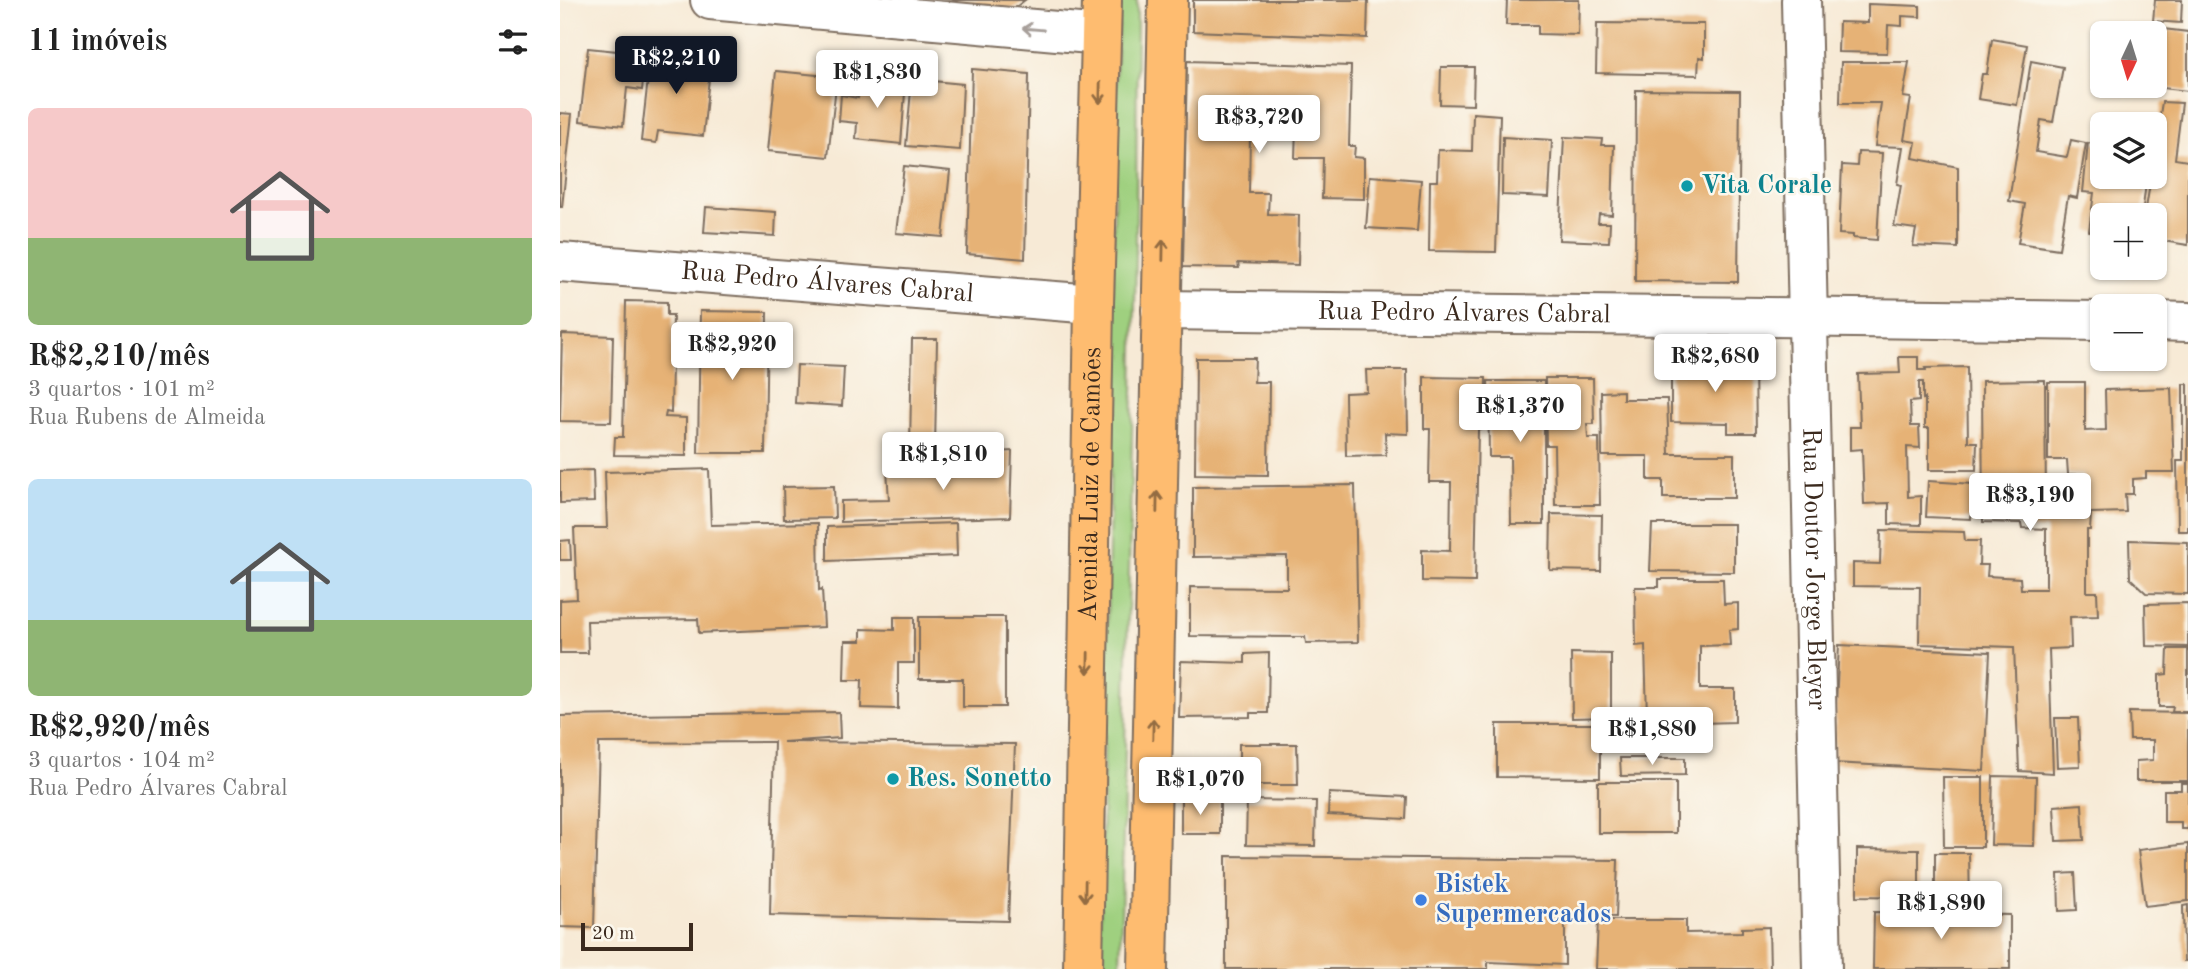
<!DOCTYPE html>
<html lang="pt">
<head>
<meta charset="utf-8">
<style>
  :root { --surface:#fff; --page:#f6f6f6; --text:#222; --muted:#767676; --accent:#111827 }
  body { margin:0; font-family:"Old Standard TT",serif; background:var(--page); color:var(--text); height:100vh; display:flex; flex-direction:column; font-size:26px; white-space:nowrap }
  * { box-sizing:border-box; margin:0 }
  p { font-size:23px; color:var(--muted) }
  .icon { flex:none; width:38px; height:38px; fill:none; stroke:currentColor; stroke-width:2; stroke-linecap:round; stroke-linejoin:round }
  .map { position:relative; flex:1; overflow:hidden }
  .panel { display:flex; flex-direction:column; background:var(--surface); width:560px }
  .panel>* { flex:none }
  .needle { width:46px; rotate:184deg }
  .buttons { position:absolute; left:1530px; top:21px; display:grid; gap:14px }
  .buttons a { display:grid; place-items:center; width:77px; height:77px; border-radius:10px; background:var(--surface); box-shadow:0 2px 5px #0004; font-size:35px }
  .scale { position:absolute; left:21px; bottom:18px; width:112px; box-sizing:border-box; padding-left:7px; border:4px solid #3b2a1e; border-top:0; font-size:19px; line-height:24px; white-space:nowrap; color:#3b2a1e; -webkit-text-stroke:5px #fbf7ec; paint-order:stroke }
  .price { position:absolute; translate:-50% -60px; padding:0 16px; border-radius:7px; background:#fff; color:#222; font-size:23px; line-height:46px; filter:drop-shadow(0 2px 4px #0008) }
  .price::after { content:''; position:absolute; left:50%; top:42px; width:21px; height:16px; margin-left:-10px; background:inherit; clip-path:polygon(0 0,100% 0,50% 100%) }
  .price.current { background:var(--accent); color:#fff }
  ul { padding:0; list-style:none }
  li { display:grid; align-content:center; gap:14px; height:371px; padding:0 28px }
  li span { display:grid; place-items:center; height:217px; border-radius:10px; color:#555 }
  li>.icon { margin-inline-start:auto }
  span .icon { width:126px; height:126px; fill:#fffc; stroke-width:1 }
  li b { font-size:30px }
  h2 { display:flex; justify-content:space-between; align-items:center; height:84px; padding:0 28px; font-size:30px }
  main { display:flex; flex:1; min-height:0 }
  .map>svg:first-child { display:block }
  .green { fill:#9fd07f; stroke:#6d7d4e; stroke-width:2 }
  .building { fill:#e6b276 }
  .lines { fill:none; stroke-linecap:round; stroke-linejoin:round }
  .street-casing { stroke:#7d6d5e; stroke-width:42 }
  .primary-casing { stroke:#7d6d5e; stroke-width:42 }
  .street { stroke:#fff; stroke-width:38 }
  .primary { stroke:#febc70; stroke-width:38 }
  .oneway { stroke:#a79f9a }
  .oneway2 { stroke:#936c43 }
  .culture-dot { fill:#0f9aa8; stroke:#fbf7ec; stroke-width:2.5 }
  .shop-dot { fill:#3f7fe0; stroke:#fbf7ec; stroke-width:2.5 }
  .labels { text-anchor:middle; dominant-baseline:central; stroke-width:5; stroke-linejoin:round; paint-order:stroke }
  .culture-label { font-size:26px; font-weight:bold; fill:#0d838f; stroke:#fbf7ec; text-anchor:start }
  .street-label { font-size:26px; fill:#3b2a1e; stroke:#fbf7ec }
  .shop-label { font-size:26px; font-weight:bold; fill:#366cbe; stroke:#fbf7ec; text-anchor:start }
</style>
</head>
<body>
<main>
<section class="panel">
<h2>11 imóveis<svg class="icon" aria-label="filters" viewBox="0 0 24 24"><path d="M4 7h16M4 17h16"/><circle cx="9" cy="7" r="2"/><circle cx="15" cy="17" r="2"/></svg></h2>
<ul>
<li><span style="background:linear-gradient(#f6c9c9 60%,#8fb573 0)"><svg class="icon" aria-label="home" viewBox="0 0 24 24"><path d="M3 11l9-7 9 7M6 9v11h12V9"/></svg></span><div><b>R$2,210/mês</b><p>3 quartos · 101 m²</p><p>Rua Rubens de Almeida</p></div></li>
<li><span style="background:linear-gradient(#bfe0f5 65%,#8fb573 0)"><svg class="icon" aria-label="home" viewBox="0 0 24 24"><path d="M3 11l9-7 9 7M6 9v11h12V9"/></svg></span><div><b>R$2,920/mês</b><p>3 quartos · 104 m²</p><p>Rua Pedro Álvares Cabral</p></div></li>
</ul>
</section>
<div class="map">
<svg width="1628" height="969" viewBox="0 0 1628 969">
  <rect width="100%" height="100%" fill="#fbf7ec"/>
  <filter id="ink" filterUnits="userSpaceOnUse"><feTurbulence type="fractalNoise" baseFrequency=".0143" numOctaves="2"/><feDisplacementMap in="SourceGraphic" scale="14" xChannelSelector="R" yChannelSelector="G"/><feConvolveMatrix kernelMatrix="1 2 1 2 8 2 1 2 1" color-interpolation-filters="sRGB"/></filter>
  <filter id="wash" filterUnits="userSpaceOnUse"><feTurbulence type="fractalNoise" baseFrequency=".00686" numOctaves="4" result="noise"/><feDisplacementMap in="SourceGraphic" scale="28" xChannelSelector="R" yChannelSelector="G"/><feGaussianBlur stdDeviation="1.57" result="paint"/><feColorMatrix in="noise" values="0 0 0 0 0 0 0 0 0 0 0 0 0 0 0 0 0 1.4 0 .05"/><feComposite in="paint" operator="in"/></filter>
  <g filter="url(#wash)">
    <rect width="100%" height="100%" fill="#f7ead6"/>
    <path class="green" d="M 560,0 L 577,0 L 576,259 L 560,969 L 539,969 L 550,500 L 556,72 Z"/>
    <g id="blocks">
      <path class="building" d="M 387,0 L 465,0 L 453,9 L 387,2 Z
        M 633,0 L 808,0 L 807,38 L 633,31 Z
        M 947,0 L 1019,0 L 1018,35 L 978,34 L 978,25 L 946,25 Z
        M 1595,0 L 1622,0 L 1621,23 L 1593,21 Z
        M 1308,4 L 1360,6 L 1360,17 L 1342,16 L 1342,26 L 1328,25 L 1327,53 L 1278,52 L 1279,22 L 1308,23 Z
        M 1037,23 L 1144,24 L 1144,58 L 1139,57 L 1138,75 L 1036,73 Z
        M 1595,28 L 1628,32 L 1628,91 L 1594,87 Z
        M 1432,39 L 1467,45 L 1457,105 L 1418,99 L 1422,74 L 1427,74 Z
        M 28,48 L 86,54 L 82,90 L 67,88 L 63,126 L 20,121 Z
        M 91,52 L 151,59 L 143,136 L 98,131 L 96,143 L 81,141 Z
        M 627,61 L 791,66 L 789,146 L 795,146 L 794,157 L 804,158 L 804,199 L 762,198 L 763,158 L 735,158 L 736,127 L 708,127 L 708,136 L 690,135 L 689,193 L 709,193 L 708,214 L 739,215 L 738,265 L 678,263 L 679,268 L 623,267 Z
        M 1471,61 L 1503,67 L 1493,122 L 1481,120 L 1476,152 L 1507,157 L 1511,140 L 1526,143 L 1517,198 L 1508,196 L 1499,249 L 1458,243 L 1465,204 L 1449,201 Z
        M 1281,62 L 1349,62 L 1343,97 L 1351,98 L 1344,140 L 1356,142 L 1353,158 L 1398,167 L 1398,248 L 1353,246 L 1356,229 L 1334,226 L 1341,185 L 1337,184 L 1343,147 L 1315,146 L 1321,103 L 1280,103 Z
        M 881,67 L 914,67 L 913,105 L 880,104 Z
        M 412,69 L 469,74 L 465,259 L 407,254 Z
        M 216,71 L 277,77 L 268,157 L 208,151 Z
        M 302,76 L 346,80 L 341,144 L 296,139 L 297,123 L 279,121 L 281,95 L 298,98 Z
        M 352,79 L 403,84 L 400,150 L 346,146 Z
        M 1076,90 L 1180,91 L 1178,282 L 1075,281 Z
        M 1602,102 L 1622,103 L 1615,159 L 1628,161 L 1628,245 L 1596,240 L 1594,215 L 1585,215 L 1591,177 L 1594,177 L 1594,153 Z
        M 0,113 L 12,114 L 2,207 L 0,207 Z
        M 913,113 L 940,115 L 936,252 L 869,251 L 870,181 L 877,181 L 878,150 L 912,151 Z
        M 943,137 L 992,140 L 989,197 L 942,195 Z
        M 1004,137 L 1042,139 L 1041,145 L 1054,145 L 1052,215 L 1039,214 L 1038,223 L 1050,223 L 1049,242 L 999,240 Z
        M 1528,143 L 1542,145 L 1542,177 L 1565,177 L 1565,181 L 1586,183 L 1582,215 L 1542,215 L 1542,233 L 1529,231 L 1534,193 L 1523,192 Z
        M 1298,152 L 1322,153 L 1317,240 L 1293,238 L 1293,235 L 1279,234 L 1282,165 L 1297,166 Z
        M 344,166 L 390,171 L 383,237 L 336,233 Z
        M 810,176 L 861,180 L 857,231 L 806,228 Z
        M 146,207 L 216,212 L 215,236 L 144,232 Z
        M 66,301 L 107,302 L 107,315 L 113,315 L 111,413 L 106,412 L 105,417 L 126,418 L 126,456 L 54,455 L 55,437 L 63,437 Z
        M 140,311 L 207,312 L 205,453 L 138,453 Z
        M 2,334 L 53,336 L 51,422 L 0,421 Z
        M 352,339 L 377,339 L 375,449 L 350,448 Z
        M 1339,357 L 1358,357 L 1358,370 L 1366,370 L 1365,368 L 1407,367 L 1408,442 L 1417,442 L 1416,470 L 1369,470 L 1369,428 L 1365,428 L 1365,398 L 1363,399 L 1363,382 L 1359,382 L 1359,401 L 1350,402 L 1351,426 L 1359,426 L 1360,448 L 1347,447 L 1348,497 L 1361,496 L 1361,525 L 1329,524 L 1329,503 L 1304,504 L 1302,449 L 1290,450 L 1290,427 L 1300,427 L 1298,374 L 1340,373 Z
        M 636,358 L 695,358 L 694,382 L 709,382 L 708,475 L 635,474 Z
        M 1111,361 L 1195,363 L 1196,433 L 1168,433 L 1168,423 L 1111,422 Z
        M 237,365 L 284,367 L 282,406 L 235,403 Z
        M 806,370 L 847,370 L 848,434 L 825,433 L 826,455 L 786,456 L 785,393 L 807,392 Z
        M 864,377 L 926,378 L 925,429 L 918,429 L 915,582 L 862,581 L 862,550 L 890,551 L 891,482 L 869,482 L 870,429 L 864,429 Z
        M 985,378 L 1033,378 L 1034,424 L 1027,424 L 1028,438 L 1039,438 L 1040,505 L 995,505 L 994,445 L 986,445 Z
        M 1485,380 L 1486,506 L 1522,506 L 1522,475 L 1508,474 L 1507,460 L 1488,460 L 1488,382 L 1525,382 L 1525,431 L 1546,430 L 1545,390 L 1611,388 L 1614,472 L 1586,472 L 1586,478 L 1573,479 L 1573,494 L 1565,494 L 1566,512 L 1531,513 L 1530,530 L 1527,530 L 1527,592 L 1537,592 L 1538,616 L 1510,617 L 1511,648 L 1489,649 L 1493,773 L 1459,771 L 1454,647 L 1359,644 L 1360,587 L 1293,586 L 1293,563 L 1320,564 L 1321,530 L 1404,532 L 1405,541 L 1420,541 L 1419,565 L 1428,565 L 1427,576 L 1460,578 L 1461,589 L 1486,589 L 1486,529 L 1462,528 L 1461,523 L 1423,522 L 1422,381 Z
        M 928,381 L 984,381 L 984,524 L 951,524 L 950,457 L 929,457 Z
        M 1623,384 L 1628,384 L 1628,531 L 1618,531 L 1617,461 L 1623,461 Z
        M 1063,391 L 1063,399 L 1107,399 L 1109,454 L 1174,454 L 1174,498 L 1103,498 L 1103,480 L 1088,480 L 1088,456 L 1042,456 L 1041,392 Z
        M 452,451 L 450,517 L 281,522 L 281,501 L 329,500 L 327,470 L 392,468 L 392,455 Z
        M 149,469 L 151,525 L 258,523 L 259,590 L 262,589 L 264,627 L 139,633 L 138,619 L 27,621 L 28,653 L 0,653 L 0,600 L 17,599 L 14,528 L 47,528 L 45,472 Z
        M 33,470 L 34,502 L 0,503 L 0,471 Z
        M 1368,481 L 1413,484 L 1411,519 L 1366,517 Z
        M 795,485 L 798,642 L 746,643 L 745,637 L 630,636 L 630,587 L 727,588 L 727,556 L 633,557 L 633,487 Z
        M 274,486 L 275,518 L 224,519 L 223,487 Z
        M 991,514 L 1042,515 L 1041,571 L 990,570 Z
        M 396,523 L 397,556 L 267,561 L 267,527 Z
        M 1092,524 L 1174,524 L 1174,572 L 1090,571 Z
        M 10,540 L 11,560 L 0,560 L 0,541 Z
        M 1569,540 L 1628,542 L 1628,594 L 1586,593 L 1570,578 Z
        M 1099,579 L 1163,579 L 1164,604 L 1178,603 L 1178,629 L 1169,630 L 1170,645 L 1140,646 L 1140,689 L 1175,689 L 1175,722 L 1140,723 L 1140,716 L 1087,717 L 1085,645 L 1076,646 L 1075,587 L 1099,587 Z
        M 1628,603 L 1628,647 L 1586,646 L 1585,604 Z
        M 334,617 L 354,617 L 354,663 L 338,663 L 338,709 L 301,708 L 302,680 L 284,680 L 285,641 L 301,641 L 301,629 L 334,630 Z
        M 359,617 L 445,617 L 445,707 L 403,707 L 403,679 L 359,679 Z
        M 1279,645 L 1430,652 L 1424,771 L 1273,763 Z
        M 1608,649 L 1628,649 L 1628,712 L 1612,712 L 1613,707 L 1599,707 L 1599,675 L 1607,674 Z
        M 709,653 L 708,713 L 690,713 L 690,717 L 619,718 L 621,661 L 685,663 L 685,654 Z
        M 1011,653 L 1051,654 L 1051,717 L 1012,718 Z
        M 279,712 L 280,738 L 223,742 L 455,744 L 448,921 L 210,915 L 214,742 L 39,743 L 34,928 L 0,927 L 0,716 Z
        M 1569,712 L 1628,713 L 1628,781 L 1576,781 L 1576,761 L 1593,760 L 1593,740 L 1570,740 Z
        M 1495,718 L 1518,718 L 1520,766 L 1497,767 Z
        M 937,724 L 1040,724 L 1040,778 L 937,777 Z
        M 679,744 L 737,744 L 738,785 L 679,785 Z
        M 1060,758 L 1125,758 L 1125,775 L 1061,776 Z
        M 1433,776 L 1476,777 L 1474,846 L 1431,845 Z
        M 1383,777 L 1423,777 L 1423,847 L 1384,847 Z
        M 1038,782 L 1116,782 L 1116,833 L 1038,833 Z
        M 1621,783 L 1628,783 L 1628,829 L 1621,829 L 1621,822 L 1604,822 L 1604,790 L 1621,790 Z
        M 769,793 L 847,797 L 846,819 L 768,815 Z
        M 621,799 L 660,799 L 660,834 L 621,834 Z
        M 687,800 L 756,801 L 755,846 L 686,845 Z
        M 1522,804 L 1524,840 L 1496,841 L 1494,806 Z
        M 1628,844 L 1628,901 L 1585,906 L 1578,850 Z
        M 1297,849 L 1359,850 L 1359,897 L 1297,896 Z
        M 1375,853 L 1409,853 L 1410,906 L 1375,906 Z
        M 666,856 L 1058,860 L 1056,917 L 1005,916 L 1005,965 L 928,962 L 928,969 L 666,969 Z
        M 1515,873 L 1517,910 L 1499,911 L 1498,874 Z
        M 1628,905 L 1628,961 L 1624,961 L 1623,906 Z
        M 1314,912 L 1450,915 L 1450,969 L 1313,969 Z
        M 1038,920 L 1126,920 L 1126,933 L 1182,932 L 1182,928 L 1209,927 L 1210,969 L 1036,969 Z"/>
    </g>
  </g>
  <g filter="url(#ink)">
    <use href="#blocks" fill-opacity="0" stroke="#7d6d5e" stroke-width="2"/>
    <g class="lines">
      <g class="street-casing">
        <g id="street">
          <path d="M 150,0 L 541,35"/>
          <path id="s1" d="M 1241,0 L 1262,969"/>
          <path id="s2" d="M 0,262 L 534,304"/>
          <path id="s3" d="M 601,310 L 1542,321"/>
          <path d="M 1594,321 L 1628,322"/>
        </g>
      </g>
      <g class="primary-casing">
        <g id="primary">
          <path id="s4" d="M 523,969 L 534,304 L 542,0"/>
          <path d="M 588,969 L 608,0"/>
        </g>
      </g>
      <use href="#street" class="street"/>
      <use href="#primary" class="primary"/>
    </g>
    <defs><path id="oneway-shaft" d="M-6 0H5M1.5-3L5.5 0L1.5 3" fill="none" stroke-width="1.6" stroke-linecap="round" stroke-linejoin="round" transform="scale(1.75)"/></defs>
    <use class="oneway" href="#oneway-shaft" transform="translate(473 29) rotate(-175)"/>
    <g class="oneway2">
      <use href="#oneway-shaft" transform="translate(540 93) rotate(91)"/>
      <use href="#oneway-shaft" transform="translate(603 250) rotate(-89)"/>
      <use href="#oneway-shaft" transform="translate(597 502) rotate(-89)"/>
      <use href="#oneway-shaft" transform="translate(528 663) rotate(91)"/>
      <use href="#oneway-shaft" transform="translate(593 729) rotate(-89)"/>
      <use href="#oneway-shaft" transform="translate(525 891) rotate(91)"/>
    </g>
  </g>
  <g class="culture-dot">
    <circle cx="1127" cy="186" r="7"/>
    <circle cx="333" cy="779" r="7"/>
  </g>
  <circle class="shop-dot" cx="861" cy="900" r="7"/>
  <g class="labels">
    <g class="culture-label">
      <text x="1141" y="186">Vita Corale</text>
      <text x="347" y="779">Res. Sonetto</text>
    </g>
    <g class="street-label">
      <text stroke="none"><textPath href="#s2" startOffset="268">Rua Pedro Álvares Cabral</textPath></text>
      <text stroke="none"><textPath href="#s3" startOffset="303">Rua Pedro Álvares Cabral</textPath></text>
      <text stroke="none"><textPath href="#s4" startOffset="485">Avenida Luiz de Camões</textPath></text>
      <text stroke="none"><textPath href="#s1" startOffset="569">Rua Doutor Jorge Bleyer</textPath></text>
    </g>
    <g class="shop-label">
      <text x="875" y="885">Bistek<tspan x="875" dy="30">Supermercados</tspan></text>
    </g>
  </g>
</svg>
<div class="buttons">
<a><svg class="needle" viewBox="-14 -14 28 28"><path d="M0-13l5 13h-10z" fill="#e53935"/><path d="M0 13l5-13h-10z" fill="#767676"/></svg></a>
<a><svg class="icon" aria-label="layers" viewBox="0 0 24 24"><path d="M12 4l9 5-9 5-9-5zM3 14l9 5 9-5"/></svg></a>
<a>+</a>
<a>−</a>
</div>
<div class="scale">20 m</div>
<b class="price current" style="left:116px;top:96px">R$2,210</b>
<b class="price" style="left:317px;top:110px">R$1,830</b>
<b class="price" style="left:699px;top:155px">R$3,720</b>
<b class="price" style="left:172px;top:382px">R$2,920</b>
<b class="price" style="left:1155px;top:394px">R$2,680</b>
<b class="price" style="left:960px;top:444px">R$1,370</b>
<b class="price" style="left:383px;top:492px">R$1,810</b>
<b class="price" style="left:1470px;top:533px">R$3,190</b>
<b class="price" style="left:1092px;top:767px">R$1,880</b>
<b class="price" style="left:640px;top:817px">R$1,070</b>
<b class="price" style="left:1381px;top:941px">R$1,890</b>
</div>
</main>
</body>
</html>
